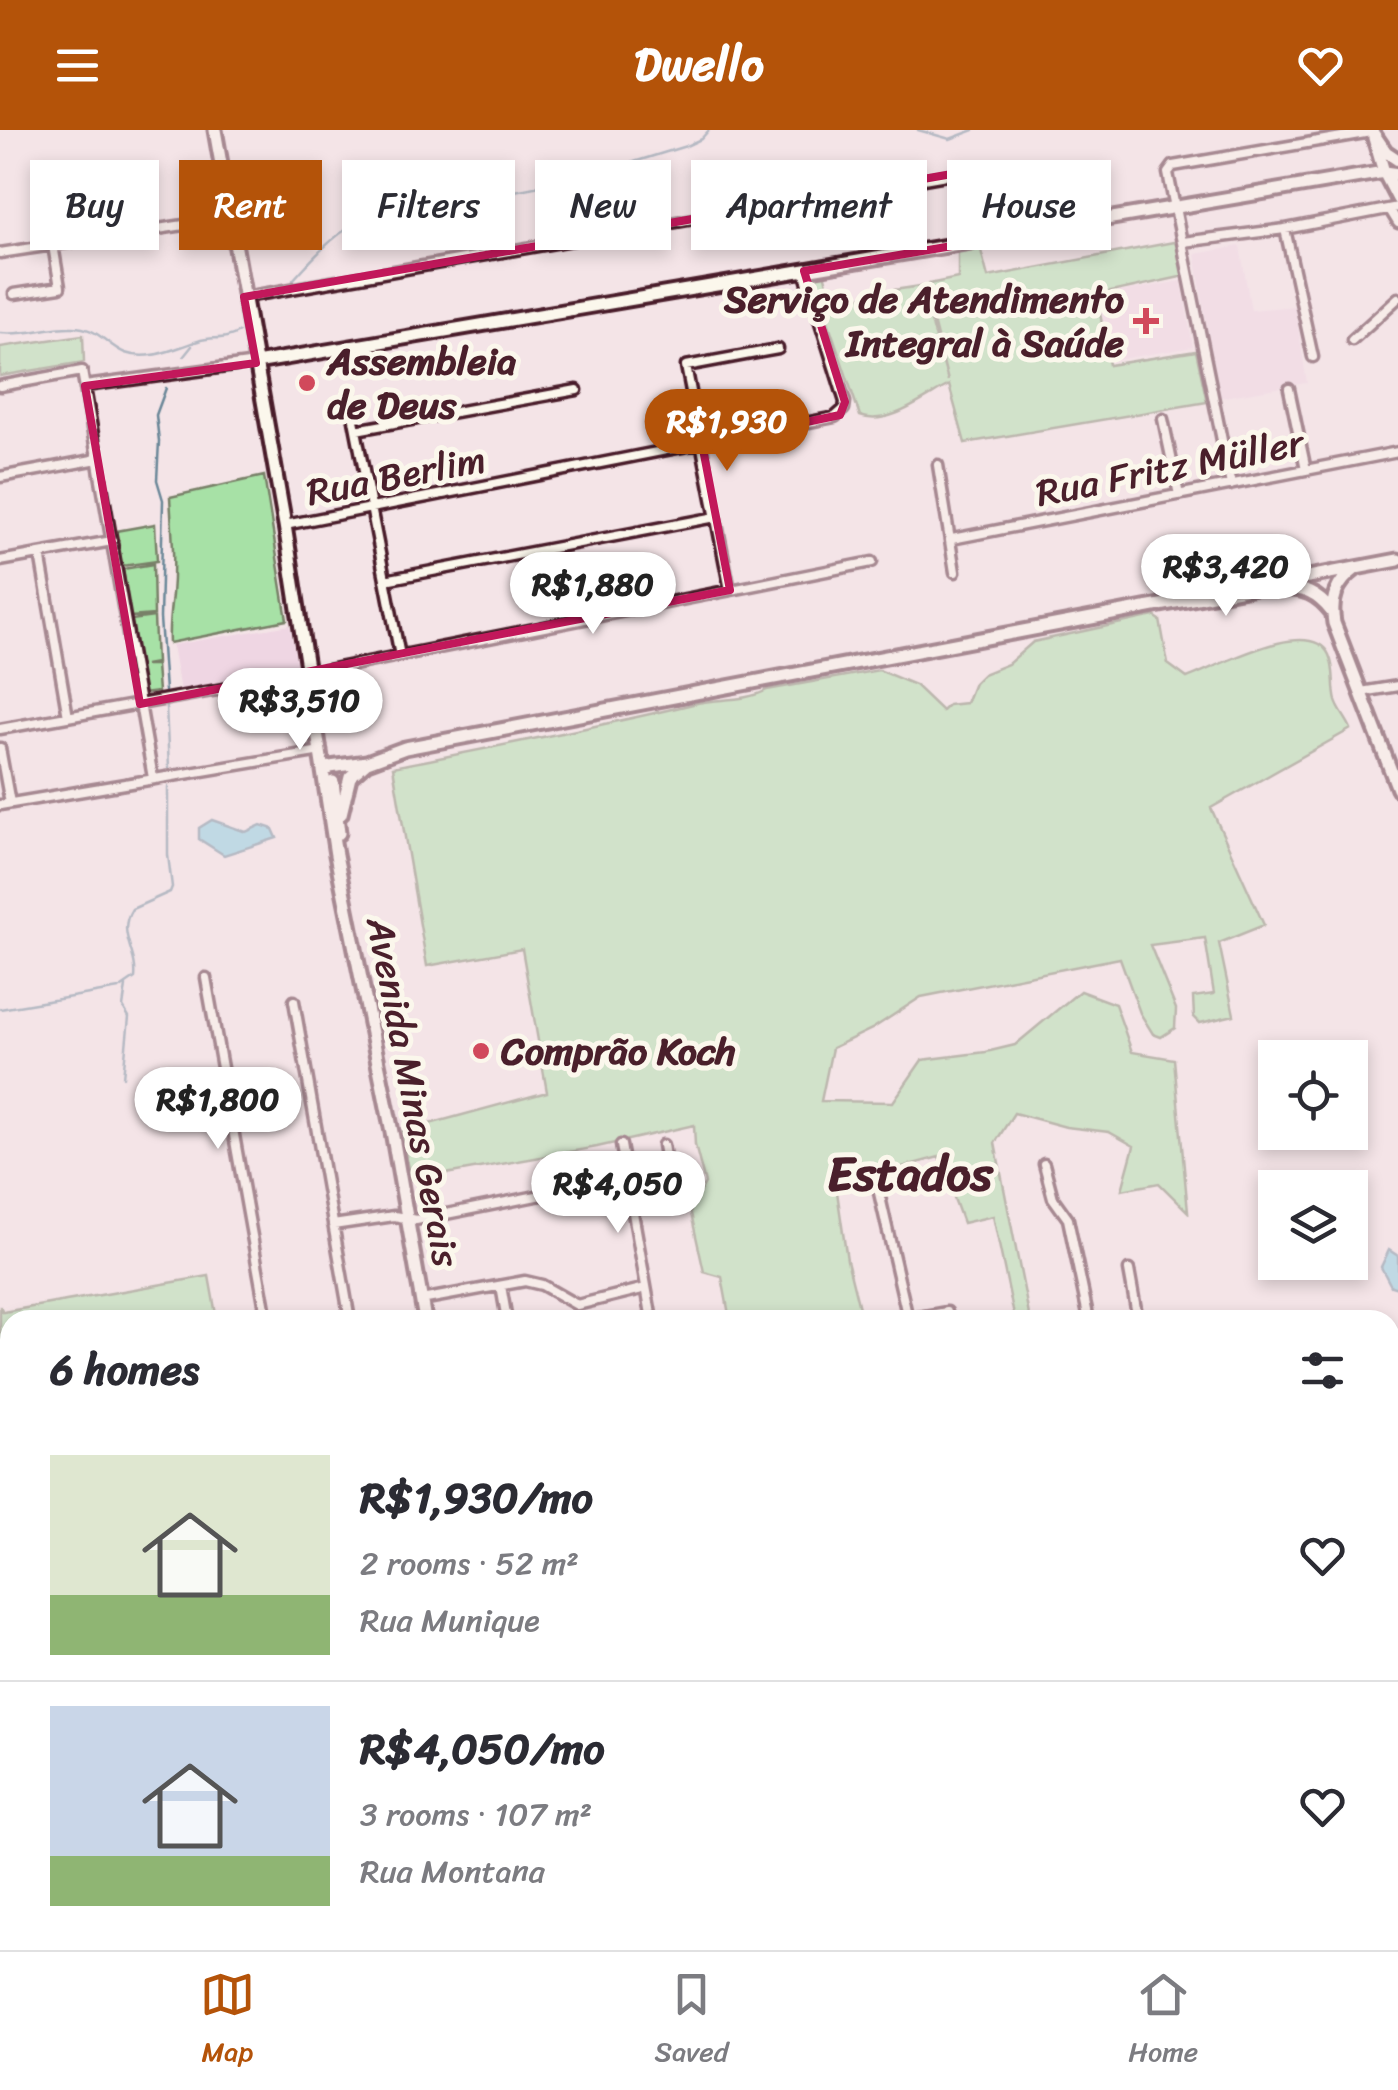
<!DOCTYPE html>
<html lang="en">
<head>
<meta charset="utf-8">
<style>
  :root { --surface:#fff; --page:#f2f2f3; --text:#2b2b33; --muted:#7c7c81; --line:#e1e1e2; --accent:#b45309 }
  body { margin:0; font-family:Sriracha,sans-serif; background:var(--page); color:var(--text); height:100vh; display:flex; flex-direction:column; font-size:38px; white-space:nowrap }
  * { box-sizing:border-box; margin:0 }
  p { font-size:32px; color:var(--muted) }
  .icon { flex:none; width:55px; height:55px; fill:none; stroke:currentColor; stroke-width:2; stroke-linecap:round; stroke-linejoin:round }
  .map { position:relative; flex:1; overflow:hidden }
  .details { position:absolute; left:0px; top:1180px; width:1400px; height:640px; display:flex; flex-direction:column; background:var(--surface); border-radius:30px 30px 0 0; box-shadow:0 5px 15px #0003 }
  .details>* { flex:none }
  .hud { position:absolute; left:30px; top:30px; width:1340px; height:90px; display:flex; gap:20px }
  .tools { position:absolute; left:1258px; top:910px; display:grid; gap:20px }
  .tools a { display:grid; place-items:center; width:110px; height:110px; border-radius:0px; background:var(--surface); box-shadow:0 5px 15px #0003; font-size:50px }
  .price { position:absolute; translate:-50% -85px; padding:0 22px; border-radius:35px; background:#fff; color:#222; font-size:32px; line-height:65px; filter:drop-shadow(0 2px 5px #0008) }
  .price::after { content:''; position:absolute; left:50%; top:60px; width:30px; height:22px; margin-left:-15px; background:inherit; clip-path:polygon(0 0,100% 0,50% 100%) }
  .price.current { background:var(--accent); color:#fff }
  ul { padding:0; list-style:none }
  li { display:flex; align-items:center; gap:30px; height:250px; padding:0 50px }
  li+li { border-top:2px solid var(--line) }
  li span { display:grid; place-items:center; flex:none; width:280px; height:200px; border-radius:0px; color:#555 }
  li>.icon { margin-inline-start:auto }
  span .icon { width:120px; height:120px; fill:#fffc; stroke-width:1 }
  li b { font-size:42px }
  h2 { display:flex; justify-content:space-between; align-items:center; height:120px; padding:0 50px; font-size:42px }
  .chip { padding:0 35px; border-radius:0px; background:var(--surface); box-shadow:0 5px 15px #0003; font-size:35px; line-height:90px }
  .chip.current { background:var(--accent); color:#fff }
  header { display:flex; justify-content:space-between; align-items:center; height:130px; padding:0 50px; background:var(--accent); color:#fff; font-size:45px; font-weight:700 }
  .menu { display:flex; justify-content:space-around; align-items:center; height:140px; border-top:2px solid var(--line); background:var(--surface); font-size:28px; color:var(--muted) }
  .menu a { display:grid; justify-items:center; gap:5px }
  .menu .current { color:var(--accent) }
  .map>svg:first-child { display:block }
  .built { fill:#efd6e3 }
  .green { fill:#a7e1a6; stroke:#788068; stroke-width:2.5 }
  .water { fill:#81cde1; stroke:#6b8798; stroke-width:2.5 }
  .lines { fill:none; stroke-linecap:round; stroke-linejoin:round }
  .stream { stroke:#6b8798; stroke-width:2.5 }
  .street-casing { stroke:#4a1f2b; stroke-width:15 }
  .secondary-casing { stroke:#4a1f2b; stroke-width:19 }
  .street { stroke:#fbf7ec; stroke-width:8 }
  .secondary { stroke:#fbf7ec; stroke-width:11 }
  .marked { fill:none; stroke:#c2185b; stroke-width:8; stroke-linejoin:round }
  .poi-dot { fill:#d1495b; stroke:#fbf7ec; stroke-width:4 }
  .labels { text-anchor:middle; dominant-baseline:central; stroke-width:10; stroke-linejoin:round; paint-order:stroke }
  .poi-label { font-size:38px; font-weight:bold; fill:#4a1f2b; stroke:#fbf7ec; text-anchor:start }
  .street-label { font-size:38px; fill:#4a1f2b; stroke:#fbf7ec }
  .district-label { font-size:48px; font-weight:bold; fill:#4a1f2b; stroke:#fbf7ec }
</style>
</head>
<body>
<header><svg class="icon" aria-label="menu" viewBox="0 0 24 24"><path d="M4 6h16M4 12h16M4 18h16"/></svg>Dwello<svg class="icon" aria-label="heart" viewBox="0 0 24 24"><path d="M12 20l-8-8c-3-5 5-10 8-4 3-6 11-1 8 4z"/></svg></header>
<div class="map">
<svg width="1398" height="1820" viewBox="0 0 1398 1820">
  <rect width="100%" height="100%" fill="#f4e4e7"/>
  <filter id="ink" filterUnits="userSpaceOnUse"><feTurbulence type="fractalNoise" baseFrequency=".01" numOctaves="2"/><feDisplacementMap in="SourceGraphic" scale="20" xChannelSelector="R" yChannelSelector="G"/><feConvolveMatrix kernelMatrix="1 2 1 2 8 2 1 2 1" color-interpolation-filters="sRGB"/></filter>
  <g filter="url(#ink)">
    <path class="built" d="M 1240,116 L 1251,180 L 1295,176 L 1307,253 L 1218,268 L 1195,124 Z
      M 1182,151 L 1193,217 L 1110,231 L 1099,165 Z
      M 290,495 L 298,541 L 180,561 L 172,515 Z"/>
    <path class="green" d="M 1179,111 L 1185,146 L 1097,165 L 1109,235 L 1196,221 L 1207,272 L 965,313 L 949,255 C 924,268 888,297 860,286 L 812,144 L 824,142 L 832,175 L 874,163 L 921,156 L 948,251 L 924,155 L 958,148 L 958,119 L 980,117 L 988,147 Z
      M 83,205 L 84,232 L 0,246 L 0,217 Z
      M 264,346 L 287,490 L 169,513 C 168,496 170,482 172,465 C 175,432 172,400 170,367 Z
      M 155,394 L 157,431 L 122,436 L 116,401 Z
      M 153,434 L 154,485 L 130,487 L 123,439 Z
      M 1154,486 L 1160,490 L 1168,534 L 1187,548 C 1217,537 1310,485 1329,525 C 1336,540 1332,556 1336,571 C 1339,581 1347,589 1351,599 L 1211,678 L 1264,795 L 1219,813 L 1234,885 L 1200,893 L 1194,887 L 1193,867 L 1214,864 L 1205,808 L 1150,815 L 1176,879 L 1175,898 L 1161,907 L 1153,904 L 1140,883 L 1120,828 L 921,867 L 872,899 L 832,918 L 821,971 L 893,972 L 922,930 L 986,922 L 1015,915 L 1080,861 L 1115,874 L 1132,922 L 1174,929 L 1188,1082 L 1159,1053 L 1122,1060 L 1134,1016 L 1109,1002 L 1066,997 L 1014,983 L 995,1013 L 1030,1190 L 1015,1190 L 993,1086 L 963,1093 L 939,1027 L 836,1055 L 847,1130 L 862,1190 L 811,1190 L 812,1182 L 773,1190 L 730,1190 L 722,1147 L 704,1142 L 690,1079 L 705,1053 L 695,1015 L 694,995 L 597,1017 L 412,1050 L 400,1002 L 547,962 L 522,819 L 427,836 L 393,637 C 493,617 594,598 693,574 C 718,568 745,572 767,560 L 879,540 L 915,555 L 942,581 L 948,575 L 966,573 L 974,553 L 983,544 L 1008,534 L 1033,512 Z
      M 154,487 L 156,533 L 145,535 L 156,535 L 158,562 L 142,564 L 131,490 Z
      M 209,1146 L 217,1190 L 10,1190 L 10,1428 L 0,1375 L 0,1176 L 3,1182 Z
      M 784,1810 L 793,1810 L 795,1819 L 806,1816 L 805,1810 L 896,1810 L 895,1820 L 783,1820 Z"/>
    <path class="water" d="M 212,690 L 246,702 L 261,695 L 273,699 L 277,708 L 224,725 L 199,709 L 199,698 Z
      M 1389,1120 L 1398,1126 L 1398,1158 L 1391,1156 L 1381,1137 Z"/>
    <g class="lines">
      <path class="stream" d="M 918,0 L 950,9 L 974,0
        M 293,150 C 324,115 351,86 400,78 C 414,75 425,73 439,76 L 585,47 L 686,16 L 701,9 L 709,0
        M 0,203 C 25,206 46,197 70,197 C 99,196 105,215 125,223 C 150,232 178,217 201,210 C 215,207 226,210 239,202
        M 184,226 L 192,216
        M 165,561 L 160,488 L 163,370 L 157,350 L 159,311 L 156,285 L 166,258
        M 166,577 L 169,638
        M 0,879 L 119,859 L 135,848 C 138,821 116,804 132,779 L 170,762 L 172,757 L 168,725 L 168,657
        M 123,947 L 129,887 L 123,877 L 126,856
        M 1390,1437 L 1398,1441"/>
      <g class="street-casing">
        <path id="street" d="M 952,44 L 964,114
          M 1390,80 L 1398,93
          M 1285,99 L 1313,227
          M 1183,112 L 1285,99 L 1398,77
          M 0,123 L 230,88
          M 14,164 L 60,157 L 53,115
          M 245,167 L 952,44 L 966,51 L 977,111
          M 1352,210 L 1398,168
          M 0,256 L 82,241 L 153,648
          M 85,256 L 256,233
          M 1289,259 L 1306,340
          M 349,264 L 400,526
          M 1163,289 L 1179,365
          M 356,300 L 577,260
          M 938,335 L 955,442
          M 0,347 L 98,329
          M 1231,355 L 1168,43 L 1173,36 L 1371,2
          M 285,395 L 835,287 L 844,279 L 845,272 L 804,141
          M 952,409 L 1398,322
          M 40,424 L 68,587
          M 0,431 L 112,411
          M 385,450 L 716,387
          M 730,460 L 686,236 L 778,219
          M 1361,562 L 1398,556
          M 0,599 L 318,542 L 872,432
          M 0,618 L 10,673
          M 0,675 L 321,621
          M 206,848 L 267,1190
          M 294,871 L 350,1190
          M 621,1015 L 652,1190
          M 1044,1034 L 1053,1068 L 1068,1089 L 1089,1190
          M 877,1054 L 908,1189
          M 631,1068 L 671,1060 L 663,1015
          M 333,1095 L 394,1086 L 416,1090 L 627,1048
          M 1129,1140 L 1138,1190
          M 501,1156 L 507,1190
          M 421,1170 L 525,1151 L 542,1155 L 577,1175 L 646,1158
          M 902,1190 L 947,1182
          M 1390,1529 L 1391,1529
          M 1390,1606 L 1398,1604
          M 0,1634 L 10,1691
          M 1390,1787 L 1398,1785
          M 394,1810 L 396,1820
          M 480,1810 L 482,1820
          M 490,1810 L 492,1820
          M 579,1810 L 581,1820
          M 670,1810 L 672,1820
          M 771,1810 L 772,1820
          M 942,1810 L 944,1820
          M 1243,1810 L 1245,1820
          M 1015,1811 L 1016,1820"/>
      </g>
      <g class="secondary-casing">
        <path id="secondary" d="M 215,0 L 285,395 L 336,725 L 393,1007 L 425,1190
          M 1371,0 L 1386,22 L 1398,30
          M 1374,8 L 1384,42 L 1398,69
          M 256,233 L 1384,42 L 1398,44
          M 1355,439 C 1336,453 1330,469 1334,493 L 1398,659
          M 1280,460 C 1303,456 1318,464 1332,482
          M 324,642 L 330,637 L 367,632 L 405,618 L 1398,430
          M 333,652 L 339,703
          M 341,684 L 350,647 L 367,632
          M 1390,1377 L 1398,1378
          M 0,1774 L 10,1781
          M 49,1810 L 62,1820
          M 302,1820 L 325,1810"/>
      </g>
      <use href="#street" class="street"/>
      <use href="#secondary" class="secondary"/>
    </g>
  </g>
  <path d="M0 0H1398V1820H0ZM 952,44 L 964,114 L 804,141 L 845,272 L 840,285 L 702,314 L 730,460 L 140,574 L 85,256 L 256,233 L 244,167 Z" fill="#f4e4e7" fill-opacity=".55" fill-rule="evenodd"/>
  <path class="marked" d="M 952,44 L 964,114 L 804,141 L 845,272 L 840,285 L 702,314 L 730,460 L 140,574 L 85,256 L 256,233 L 244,167 Z"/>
  <g class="poi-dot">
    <path d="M1141 176h10v10h10v10h-10v10h-10v-10h-10v-10h10z"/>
    <circle cx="307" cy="253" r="10"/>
    <circle cx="481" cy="921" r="10"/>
  </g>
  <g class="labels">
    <g class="poi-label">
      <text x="1124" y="169" text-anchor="end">Serviço de Atendimento<tspan x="1124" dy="44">Integral à Saúde</tspan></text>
      <text x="327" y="231">Assembleia<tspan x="327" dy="44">de Deus</tspan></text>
      <text x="501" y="921">Comprão Koch</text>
    </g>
    <g class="street-label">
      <text transform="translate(1170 338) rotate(-11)">Rua Fritz Müller</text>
      <text transform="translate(396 346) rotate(-11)">Rua Berlim</text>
      <text transform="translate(413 962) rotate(79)">Avenida Minas Gerais</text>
    </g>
    <g class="district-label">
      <text x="910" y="1043">Estados</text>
    </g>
  </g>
</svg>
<div class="tools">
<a><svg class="icon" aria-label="locate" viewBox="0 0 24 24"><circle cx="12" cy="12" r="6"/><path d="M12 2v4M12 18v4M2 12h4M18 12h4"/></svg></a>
<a><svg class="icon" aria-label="layers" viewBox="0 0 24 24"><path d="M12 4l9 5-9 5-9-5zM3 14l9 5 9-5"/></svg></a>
</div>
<b class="price current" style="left:727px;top:344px">R$1,930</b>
<b class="price" style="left:1226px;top:489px">R$3,420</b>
<b class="price" style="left:593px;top:507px">R$1,880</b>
<b class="price" style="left:300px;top:623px">R$3,510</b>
<b class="price" style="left:218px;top:1022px">R$1,800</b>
<b class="price" style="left:618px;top:1106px">R$4,050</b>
<div class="hud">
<a class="chip">Buy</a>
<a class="chip current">Rent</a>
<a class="chip">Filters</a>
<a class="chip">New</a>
<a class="chip">Apartment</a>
<a class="chip">House</a>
</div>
<section class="details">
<h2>6 homes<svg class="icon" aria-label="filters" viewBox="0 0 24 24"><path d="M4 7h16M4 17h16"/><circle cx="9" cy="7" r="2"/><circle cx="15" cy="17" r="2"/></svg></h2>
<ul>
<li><span style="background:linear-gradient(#dfe7d0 70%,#8fb573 0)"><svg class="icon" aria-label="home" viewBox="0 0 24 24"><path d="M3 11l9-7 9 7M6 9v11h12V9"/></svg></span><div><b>R$1,930/mo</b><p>2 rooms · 52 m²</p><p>Rua Munique</p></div><svg class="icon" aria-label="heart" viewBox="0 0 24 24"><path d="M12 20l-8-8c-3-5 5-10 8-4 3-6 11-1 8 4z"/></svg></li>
<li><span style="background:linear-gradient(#c9d6e8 75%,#8fb573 0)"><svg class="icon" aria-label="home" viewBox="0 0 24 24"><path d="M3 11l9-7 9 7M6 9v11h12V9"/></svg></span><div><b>R$4,050/mo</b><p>3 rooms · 107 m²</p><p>Rua Montana</p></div><svg class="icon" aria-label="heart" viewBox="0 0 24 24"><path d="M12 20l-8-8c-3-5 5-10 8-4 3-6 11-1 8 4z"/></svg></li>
</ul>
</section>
</div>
<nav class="menu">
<a class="current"><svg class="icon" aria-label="map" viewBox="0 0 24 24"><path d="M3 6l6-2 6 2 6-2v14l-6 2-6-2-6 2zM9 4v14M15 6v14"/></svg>Map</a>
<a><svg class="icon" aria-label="saved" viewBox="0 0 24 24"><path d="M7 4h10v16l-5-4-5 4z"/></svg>Saved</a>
<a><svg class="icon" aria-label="home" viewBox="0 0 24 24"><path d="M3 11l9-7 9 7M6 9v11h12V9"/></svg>Home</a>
</nav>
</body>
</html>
